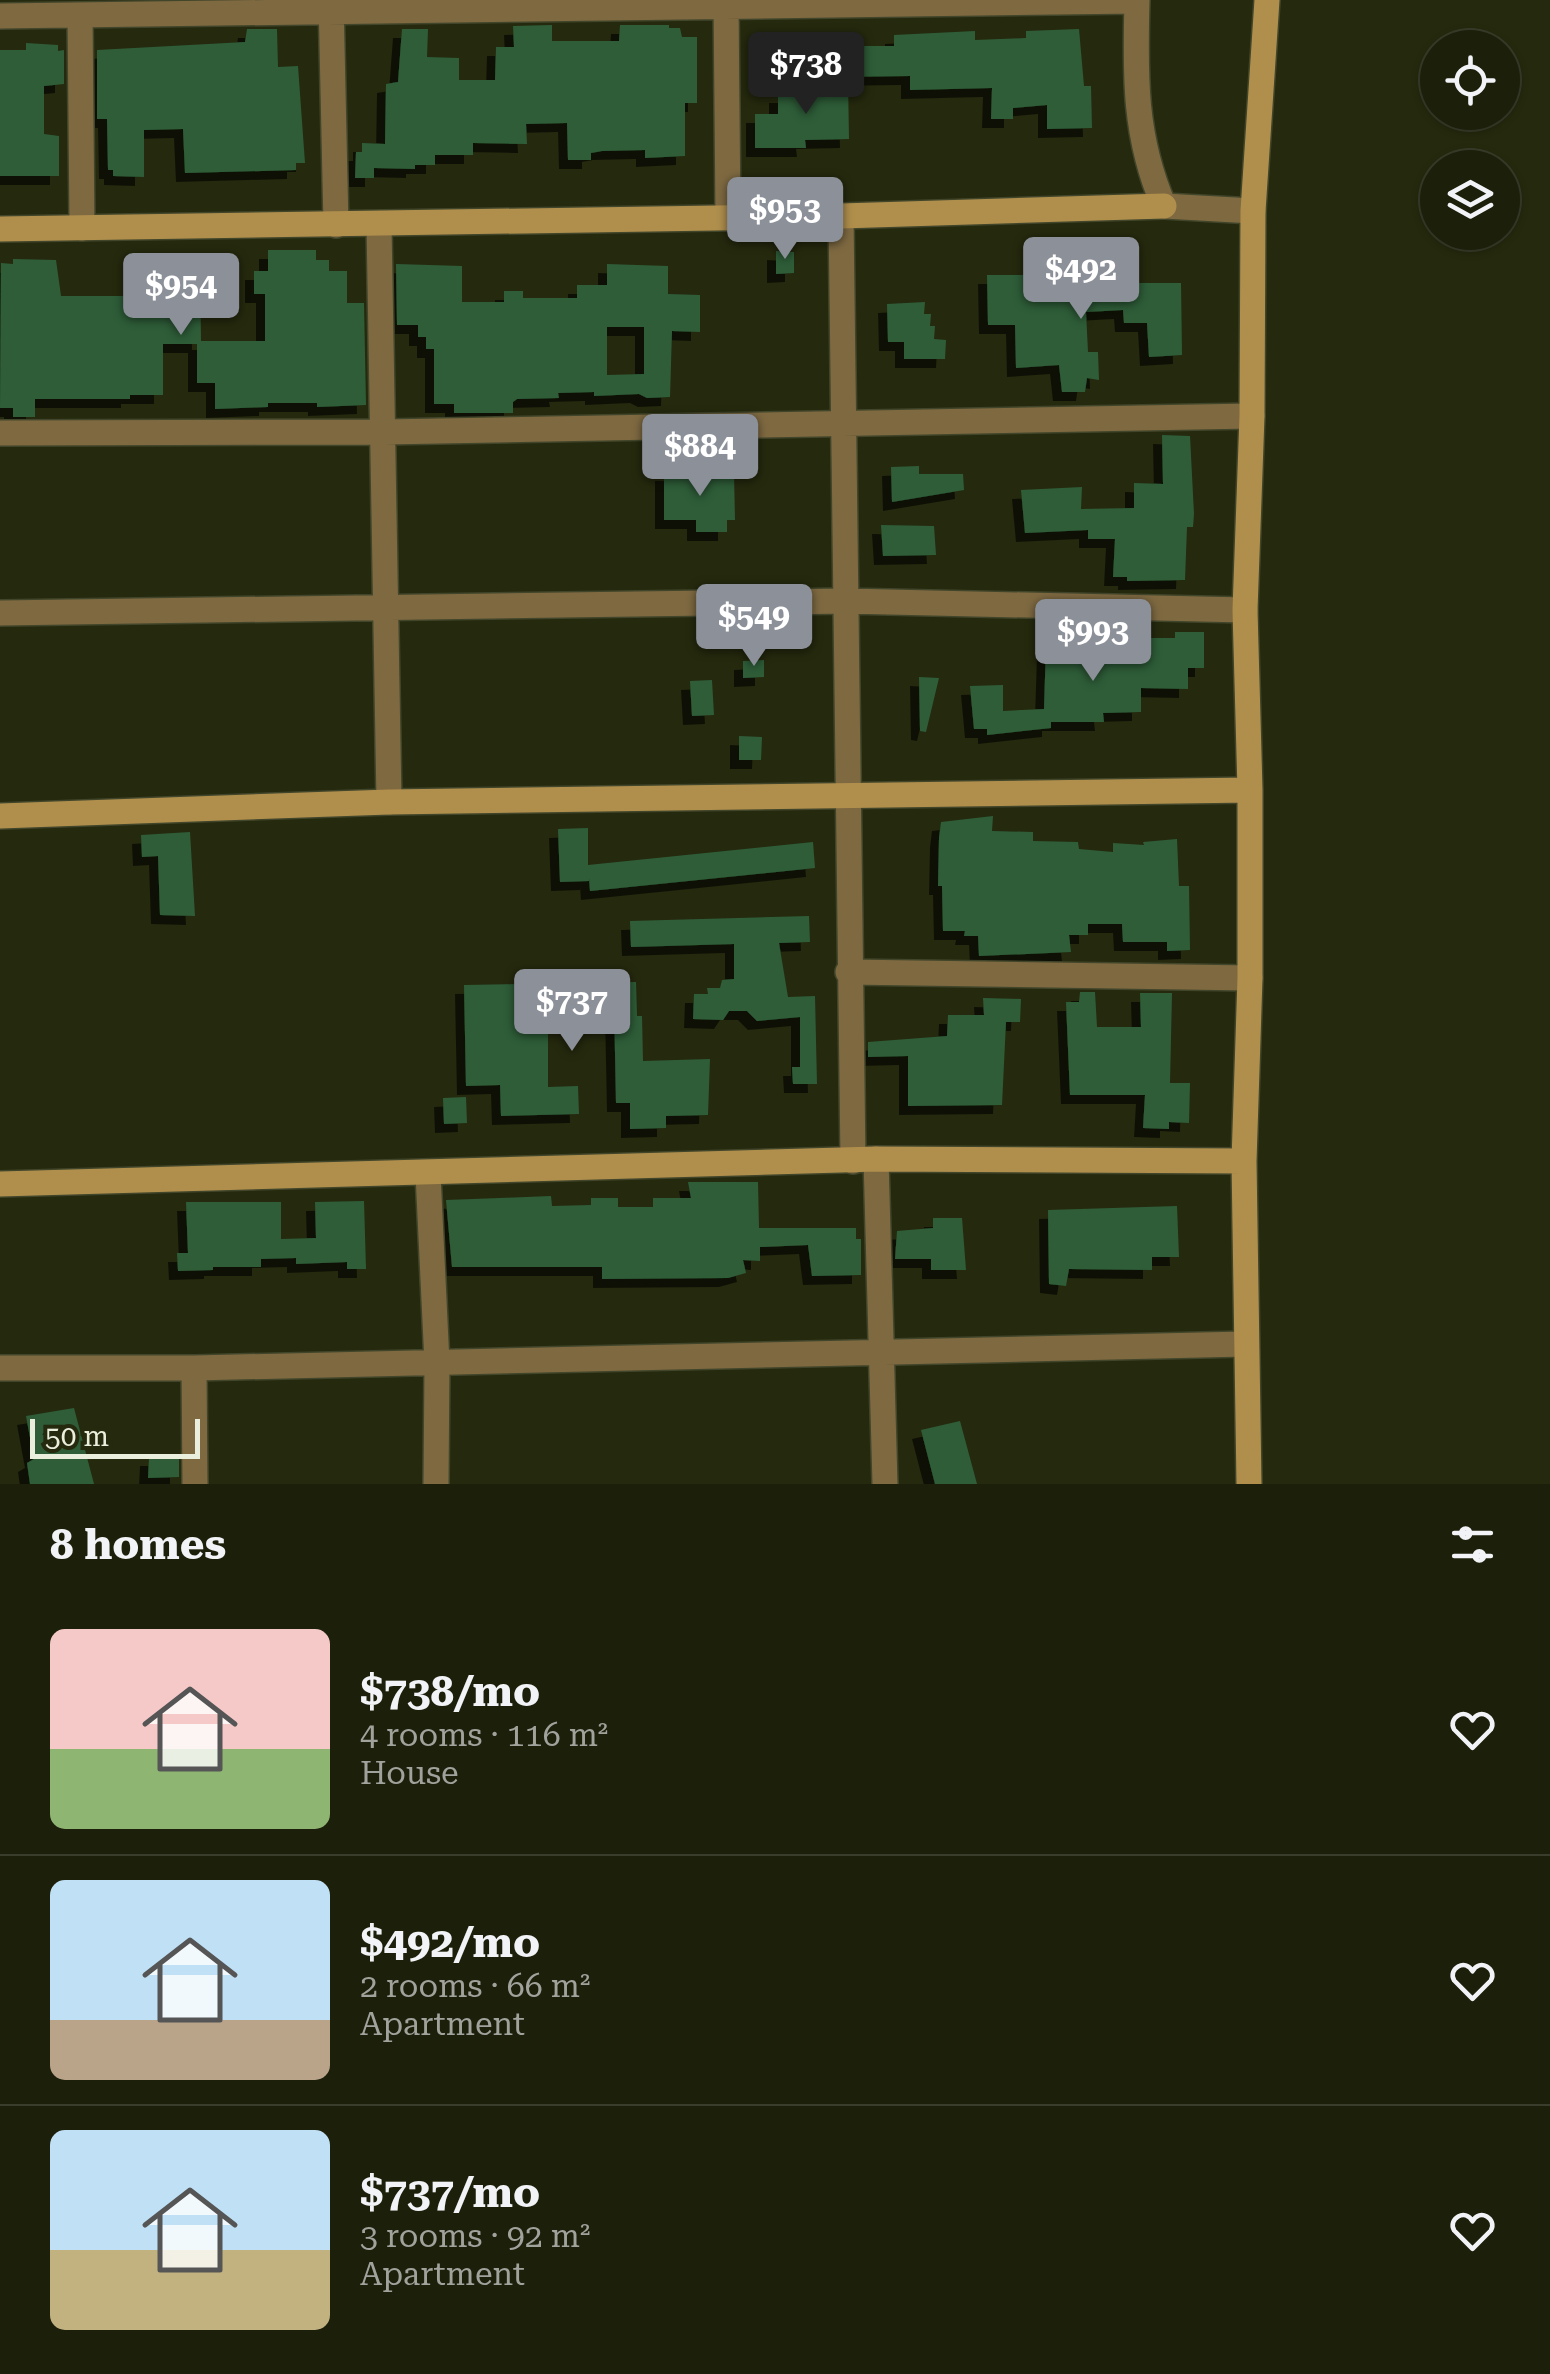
<!DOCTYPE html>
<html lang="en">
<head>
<meta charset="utf-8">
<style>
  :root { --surface:#1c1f0a; --page:#252713; --text:#f1f3f6; --muted:#a0a29c; --line:#3a3d2b; --accent:#8c9099 }
  body { margin:0; font-family:"Roboto Serif",serif; background:var(--page); color:var(--text); height:100vh; display:flex; flex-direction:column; font-size:38px; white-space:nowrap }
  * { box-sizing:border-box; margin:0 }
  p { font-size:32px; color:var(--muted) }
  .icon { flex:none; width:55px; height:55px; fill:none; stroke:currentColor; stroke-width:2; stroke-linecap:round; stroke-linejoin:round }
  .map { position:relative; height:1484px; overflow:hidden }
  .panel { display:flex; flex-direction:column; background:var(--surface); flex:1 }
  .panel>* { flex:none }
  .fabs { position:absolute; left:1420px; top:30px; display:grid; gap:20px }
  .fabs a { display:grid; place-items:center; width:100px; height:100px; border-radius:50%; background:var(--surface); box-shadow:0 2px 8px #0004,0 0 0 2px var(--line); font-size:50px }
  .scale { position:absolute; left:30px; bottom:25px; width:170px; box-sizing:border-box; padding-left:10px; border:5px solid #eaeedd; border-top:0; font-size:28px; line-height:35px; white-space:nowrap; color:#eaeedd; -webkit-text-stroke:8px #25290d; paint-order:stroke }
  .price { position:absolute; translate:-50% -85px; padding:0 22px; border-radius:10px; background:var(--accent); color:#fff; font-size:32px; line-height:65px; filter:drop-shadow(0 2px 5px #0008) }
  .price::after { content:''; position:absolute; left:50%; top:60px; width:30px; height:22px; margin-left:-15px; background:inherit; clip-path:polygon(0 0,100% 0,50% 100%) }
  .price.selected { background:#222; color:#fff }
  ul { padding:0; list-style:none }
  li { display:flex; align-items:center; gap:30px; height:250px; padding:0 50px }
  li+li { border-top:2px solid var(--line) }
  li span { display:grid; place-items:center; flex:none; width:280px; height:200px; border-radius:15px; color:#555 }
  li>.icon { margin-inline-start:auto }
  span .icon { width:120px; height:120px; fill:#fffc; stroke-width:1 }
  li b { font-size:42px }
  h2 { display:flex; justify-content:space-between; align-items:center; height:120px; padding:0 50px; font-size:42px }
  .map>svg:first-child { display:block }
  .building { fill:#2e5d39; fill-rule:evenodd; filter:url(#shadow) }
  .lines { fill:none; stroke-linecap:round; stroke-linejoin:round }
  .street-casing { stroke:#41452a; stroke-width:28 }
  .secondary-casing { stroke:#41452a; stroke-width:28 }
  .street { stroke:#7e6941; stroke-width:25 }
  .secondary { stroke:#b08f4d; stroke-width:25 }
</style>
</head>
<body>
<div class="map">
<svg width="1550" height="1484" viewBox="0 0 1550 1484">
  <defs>
    <filter id="shadow"><feDropShadow dx="-9" dy="9" stdDeviation="0" flood-color="#0009"/></filter>
  </defs>
  <rect width="100%" height="100%" fill="#25290d"/>
  <path class="building" d="M 552,25 L 552,41 L 619,41 L 620,25 L 669,25 L 669,28 L 680,28 L 682,37 L 697,37 L 697,103 L 685,103 L 685,156 L 645,158 L 645,150 L 602,151 L 591,153 L 591,160 L 568,160 L 567,123 L 526,124 L 527,144 L 473,143 L 473,155 L 435,155 L 435,165 L 415,165 L 415,169 L 374,168 L 374,178 L 355,178 L 356,152 L 362,152 L 362,143 L 385,144 L 386,84 L 398,82 L 402,29 L 428,29 L 427,57 L 459,58 L 459,80 L 495,80 L 496,47 L 514,47 L 513,26 Z
    M 247,29 L 277,29 L 278,67 L 298,66 L 305,163 L 296,163 L 296,170 L 185,173 L 183,129 L 144,130 L 144,177 L 113,176 L 113,170 L 108,170 L 107,119 L 97,119 L 97,50 L 245,42 Z
    M 1079,29 L 1084,86 L 1091,86 L 1092,128 L 1047,129 L 1047,105 L 1013,108 L 1013,119 L 991,119 L 992,88 L 910,90 L 910,76 L 837,77 L 838,46 L 894,46 L 894,35 L 975,31 L 975,40 L 1026,38 L 1026,31 Z
    M 26,43 L 58,45 L 58,51 L 64,50 L 64,84 L 44,86 L 44,134 L 59,136 L 59,176 L 0,176 L 0,50 L 26,50 Z
    M 804,80 L 848,80 L 849,139 L 805,140 L 806,148 L 755,148 L 755,114 L 778,114 L 778,94 L 805,94 Z
    M 268,250 L 316,250 L 316,260 L 329,260 L 329,271 L 347,271 L 347,303 L 364,303 L 366,405 L 317,407 L 317,403 L 268,403 L 268,407 L 215,409 L 215,383 L 197,383 L 197,344 L 163,344 L 163,395 L 130,395 L 130,399 L 35,399 L 35,417 L 13,417 L 13,408 L 0,408 L 1,263 L 13,264 L 13,259 L 56,260 L 61,296 L 125,296 L 125,289 L 140,289 L 140,260 L 164,260 L 163,270 L 200,270 L 201,341 L 265,341 L 265,294 L 254,294 L 254,271 L 268,271 Z
    M 776,251 L 794,252 L 794,273 L 776,274 Z
    M 396,264 L 462,266 L 462,302 L 504,302 L 504,291 L 523,291 L 523,298 L 577,298 L 577,285 L 607,285 L 607,264 L 668,266 L 668,294 L 700,295 L 700,332 L 672,331 L 670,397 L 647,398 L 639,394 L 594,396 L 594,392 L 558,393 L 559,398 L 517,399 L 513,402 L 513,413 L 454,413 L 454,404 L 434,404 L 434,349 L 426,349 L 426,337 L 418,337 L 418,325 L 397,325 ZM 607,327 L 644,327 L 644,374 L 607,375 Z
    M 987,275 L 1030,275 L 1031,300 L 1070,299 L 1070,283 L 1181,283 L 1182,355 L 1149,357 L 1147,323 L 1124,323 L 1123,310 L 1086,312 L 1088,352 L 1098,352 L 1099,380 L 1087,378 L 1085,392 L 1062,392 L 1059,365 L 1016,368 L 1015,325 L 988,325 Z
    M 925,302 L 924,314 L 931,314 L 930,326 L 935,326 L 934,339 L 946,340 L 945,359 L 904,359 L 904,342 L 888,342 L 887,304 Z
    M 1162,435 L 1190,436 L 1194,514 L 1193,527 L 1187,527 L 1185,580 L 1127,581 L 1127,577 L 1113,577 L 1115,539 L 1088,539 L 1088,530 L 1025,533 L 1021,490 L 1082,487 L 1081,509 L 1134,508 L 1134,483 L 1163,484 Z
    M 919,466 L 919,474 L 963,474 L 964,490 L 892,502 L 891,467 Z
    M 664,472 L 734,473 L 735,520 L 727,520 L 727,532 L 696,532 L 696,520 L 664,520 Z
    M 881,525 L 934,526 L 936,555 L 883,556 Z
    M 1175,632 L 1204,632 L 1204,668 L 1188,668 L 1188,689 L 1141,688 L 1141,712 L 1103,713 L 1104,722 L 1051,722 L 1051,728 L 987,735 L 987,729 L 974,729 L 970,686 L 1003,685 L 1003,711 L 1044,709 L 1046,646 L 1061,647 L 1068,638 L 1074,646 L 1090,648 L 1090,662 L 1141,653 L 1141,638 L 1175,638 Z
    M 764,660 L 764,677 L 743,678 L 743,661 Z
    M 919,677 L 939,678 L 926,732 L 920,731 Z
    M 712,680 L 714,715 L 692,716 L 690,681 Z
    M 739,736 L 762,737 L 761,760 L 739,760 Z
    M 993,816 L 992,831 L 1033,832 L 1033,841 L 1078,842 L 1079,849 L 1113,852 L 1113,843 L 1144,845 L 1143,842 L 1177,839 L 1179,886 L 1189,886 L 1190,950 L 1167,951 L 1167,942 L 1123,942 L 1122,924 L 1088,924 L 1088,935 L 1069,935 L 1071,952 L 979,956 L 978,936 L 964,936 L 965,931 L 943,931 L 942,886 L 938,886 L 939,838 L 941,822 Z
    M 588,828 L 588,865 L 813,842 L 815,868 L 590,891 L 589,878 L 589,881 L 560,882 L 558,829 Z
    M 190,832 L 195,916 L 160,915 L 158,856 L 142,857 L 141,835 Z
    M 809,916 L 810,942 L 779,943 L 788,997 L 815,996 L 817,1084 L 793,1084 L 792,1067 L 800,1067 L 800,1017 L 757,1021 L 747,1011 L 729,1011 L 723,1020 L 693,1019 L 694,994 L 708,994 L 707,988 L 720,988 L 722,980 L 734,979 L 734,944 L 631,947 L 630,921 Z
    M 636,982 L 637,1016 L 642,1016 L 643,1061 L 710,1059 L 708,1115 L 666,1116 L 666,1128 L 630,1129 L 630,1103 L 616,1103 L 614,1003 L 548,1005 L 548,1087 L 578,1086 L 579,1114 L 501,1116 L 500,1085 L 466,1086 L 464,985 Z
    M 1080,992 L 1095,992 L 1097,1027 L 1141,1027 L 1140,993 L 1172,993 L 1170,1083 L 1190,1083 L 1189,1123 L 1169,1122 L 1169,1129 L 1143,1128 L 1145,1095 L 1070,1095 L 1066,1002 L 1079,1002 Z
    M 983,998 L 1021,999 L 1020,1022 L 1006,1022 L 1002,1105 L 908,1106 L 908,1056 L 868,1057 L 868,1042 L 947,1036 L 948,1015 L 984,1015 Z
    M 466,1097 L 467,1123 L 444,1124 L 443,1098 Z
    M 688,1182 L 758,1182 L 759,1228 L 856,1228 L 856,1239 L 861,1239 L 861,1275 L 812,1276 L 808,1245 L 760,1247 L 760,1261 L 743,1260 L 746,1273 L 728,1278 L 602,1279 L 602,1267 L 452,1267 L 446,1200 L 551,1196 L 552,1206 L 591,1205 L 591,1198 L 618,1198 L 618,1207 L 653,1207 L 653,1198 L 691,1198 Z
    M 364,1201 L 366,1269 L 347,1269 L 347,1262 L 296,1264 L 296,1258 L 261,1259 L 261,1267 L 213,1267 L 213,1270 L 178,1271 L 177,1253 L 188,1253 L 186,1202 L 281,1202 L 281,1239 L 316,1238 L 315,1202 Z
    M 1177,1206 L 1179,1257 L 1152,1257 L 1152,1270 L 1069,1269 L 1066,1286 L 1049,1284 L 1048,1210 Z
    M 933,1218 L 962,1218 L 966,1270 L 931,1270 L 931,1259 L 895,1259 L 897,1231 L 933,1228 Z
    M 74,1408 L 94,1484 L 30,1484 L 27,1463 L 34,1459 L 26,1416 Z
    M 960,1421 L 977,1484 L 935,1484 L 921,1430 Z
    M 149,1457 L 179,1457 L 179,1477 L 148,1478 Z"/>
  <g class="lines">
    <g class="street-casing">
      <path id="street" d="M 331,0 L 336,225
        M 726,0 L 728,218
        M 1137,0 C 1135,75 1134,137 1164,206 L 1253,211
        M 80,15 L 82,228
        M 0,16 L 1137,1
        M 841,216 L 853,1161
        M 379,225 L 389,802
        M 0,433 L 384,432 L 1252,416
        M 0,613 L 846,601 L 1245,610
        M 848,972 L 1250,978
        M 876,1159 L 885,1484
        M 428,1174 L 437,1363 L 436,1484
        M 0,1368 L 194,1368 L 1245,1344
        M 194,1368 L 195,1484"/>
    </g>
    <g class="secondary-casing">
      <path id="secondary" d="M 0,229 L 841,216 L 1164,206
        M 0,816 L 389,802 L 1250,790
        M 0,1184 L 876,1159 L 1244,1161
        M 1249,1484 L 1244,1161 L 1250,978 L 1250,790 L 1245,610 L 1252,416 L 1253,211 L 1267,0"/>
    </g>
    <use href="#street" class="street"/>
    <use href="#secondary" class="secondary"/>
  </g>
</svg>
<div class="fabs">
<a><svg class="icon" aria-label="locate" viewBox="0 0 24 24"><circle cx="12" cy="12" r="6"/><path d="M12 2v4M12 18v4M2 12h4M18 12h4"/></svg></a>
<a><svg class="icon" aria-label="layers" viewBox="0 0 24 24"><path d="M12 4l9 5-9 5-9-5zM3 14l9 5 9-5"/></svg></a>
</div>
<div class="scale">50 m</div>
<b class="price selected" style="left:806px;top:117px">$738</b>
<b class="price" style="left:785px;top:262px">$953</b>
<b class="price" style="left:1081px;top:322px">$492</b>
<b class="price" style="left:181px;top:338px">$954</b>
<b class="price" style="left:700px;top:499px">$884</b>
<b class="price" style="left:754px;top:669px">$549</b>
<b class="price" style="left:1093px;top:684px">$993</b>
<b class="price" style="left:572px;top:1054px">$737</b>
</div>
<section class="panel">
<h2>8 homes<svg class="icon" aria-label="filters" viewBox="0 0 24 24"><path d="M4 7h16M4 17h16"/><circle cx="9" cy="7" r="2"/><circle cx="15" cy="17" r="2"/></svg></h2>
<ul>
<li><span style="background:linear-gradient(#f6c9c9 60%,#8fb573 0)"><svg class="icon" aria-label="home" viewBox="0 0 24 24"><path d="M3 11l9-7 9 7M6 9v11h12V9"/></svg></span><div><b>$738/mo</b><p>4 rooms · 116 m²</p><p>House</p></div><svg class="icon" aria-label="heart" viewBox="0 0 24 24"><path d="M12 20l-8-8c-3-5 5-10 8-4 3-6 11-1 8 4z"/></svg></li>
<li><span style="background:linear-gradient(#bfe0f5 70%,#b9a48a 0)"><svg class="icon" aria-label="home" viewBox="0 0 24 24"><path d="M3 11l9-7 9 7M6 9v11h12V9"/></svg></span><div><b>$492/mo</b><p>2 rooms · 66 m²</p><p>Apartment</p></div><svg class="icon" aria-label="heart" viewBox="0 0 24 24"><path d="M12 20l-8-8c-3-5 5-10 8-4 3-6 11-1 8 4z"/></svg></li>
<li><span style="background:linear-gradient(#bfe0f5 60%,#c2b280 0)"><svg class="icon" aria-label="home" viewBox="0 0 24 24"><path d="M3 11l9-7 9 7M6 9v11h12V9"/></svg></span><div><b>$737/mo</b><p>3 rooms · 92 m²</p><p>Apartment</p></div><svg class="icon" aria-label="heart" viewBox="0 0 24 24"><path d="M12 20l-8-8c-3-5 5-10 8-4 3-6 11-1 8 4z"/></svg></li>
</ul>
</section>
</body>
</html>
